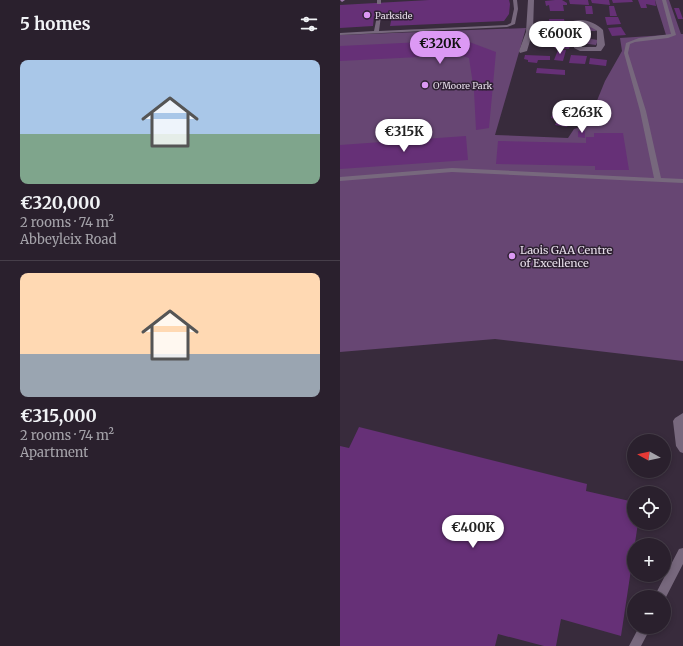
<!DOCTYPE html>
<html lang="en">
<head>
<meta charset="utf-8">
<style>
  :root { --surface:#2a202d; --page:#322835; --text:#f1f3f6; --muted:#a5a3aa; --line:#463e49; --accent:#dc99f4 }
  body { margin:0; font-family:Merriweather,serif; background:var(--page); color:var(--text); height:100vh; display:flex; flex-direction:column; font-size:15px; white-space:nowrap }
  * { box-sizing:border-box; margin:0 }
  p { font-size:13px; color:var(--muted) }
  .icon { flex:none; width:22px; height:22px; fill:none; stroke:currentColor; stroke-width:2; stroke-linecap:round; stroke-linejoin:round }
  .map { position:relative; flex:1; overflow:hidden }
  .details { display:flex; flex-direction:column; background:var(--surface); width:340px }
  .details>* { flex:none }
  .needle { width:26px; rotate:278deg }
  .fabs { position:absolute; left:287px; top:434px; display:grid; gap:8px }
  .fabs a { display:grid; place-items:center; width:44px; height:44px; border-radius:50%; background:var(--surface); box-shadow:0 2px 6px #0003,0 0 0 1px var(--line); font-size:20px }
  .price { position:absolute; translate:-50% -34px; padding:0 9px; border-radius:14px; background:#fff; color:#222; font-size:13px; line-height:26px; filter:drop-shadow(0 1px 2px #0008) }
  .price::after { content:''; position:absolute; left:50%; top:24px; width:12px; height:9px; margin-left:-6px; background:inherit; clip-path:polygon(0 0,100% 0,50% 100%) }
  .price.current { background:var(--accent); color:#111 }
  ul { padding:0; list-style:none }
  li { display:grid; align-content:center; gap:8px; height:212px; padding:0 20px }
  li+li { border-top:1px solid var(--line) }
  li span { display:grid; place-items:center; height:124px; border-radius:8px; color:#555 }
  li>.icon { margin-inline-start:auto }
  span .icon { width:72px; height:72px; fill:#fffc; stroke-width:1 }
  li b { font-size:17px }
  h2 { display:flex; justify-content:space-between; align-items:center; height:48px; padding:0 20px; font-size:17px }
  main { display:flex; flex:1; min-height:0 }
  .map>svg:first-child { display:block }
  .green { fill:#674673 }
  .building { fill:#663077 }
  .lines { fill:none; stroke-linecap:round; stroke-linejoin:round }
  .service { fill:#77687d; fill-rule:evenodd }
  .minor { fill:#77687d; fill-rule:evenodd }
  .primary { fill:#9c77aa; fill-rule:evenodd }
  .poi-dot { fill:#dc99f4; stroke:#2e2132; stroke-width:1.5 }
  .labels { text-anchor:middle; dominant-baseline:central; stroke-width:3; stroke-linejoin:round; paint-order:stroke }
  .far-poi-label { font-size:9px; fill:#e5dce8; stroke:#2e2132; text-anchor:start }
  .poi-label { font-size:11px; fill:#e5dce8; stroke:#2e2132; text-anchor:start }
</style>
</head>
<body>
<main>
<section class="details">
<h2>5 homes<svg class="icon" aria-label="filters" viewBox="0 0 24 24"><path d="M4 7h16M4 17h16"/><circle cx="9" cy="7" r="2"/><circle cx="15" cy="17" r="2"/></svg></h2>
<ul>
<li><span style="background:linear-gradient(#a9c7e8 60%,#7fa58c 0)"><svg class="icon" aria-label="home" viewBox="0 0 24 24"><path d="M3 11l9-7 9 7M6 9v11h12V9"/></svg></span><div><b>€320,000</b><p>2 rooms · 74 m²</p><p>Abbeyleix Road</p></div></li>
<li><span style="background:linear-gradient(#ffd9b3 65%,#9aa5b1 0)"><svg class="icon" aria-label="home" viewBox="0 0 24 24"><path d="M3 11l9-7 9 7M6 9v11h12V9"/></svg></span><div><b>€315,000</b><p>2 rooms · 74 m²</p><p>Apartment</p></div></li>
</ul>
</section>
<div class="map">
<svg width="343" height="646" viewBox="0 0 343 646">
  <rect width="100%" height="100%" fill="#382b3c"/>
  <path class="green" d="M 315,0 L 329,0 L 341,34 L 343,34 L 343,361 L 155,339 L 0,352 L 0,35 L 186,28 L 155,135 L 228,138 L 234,129 L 247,125 L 265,81 L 282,51 L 280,38 L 326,35 Z
    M 250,25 L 255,28 L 256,31 L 250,31 L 251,39 L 258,40 L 256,45 L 241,43 L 240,36 L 227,33 L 222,29 L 236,29 L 236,26 Z"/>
  <path class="building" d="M 89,0 L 169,0 L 170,4 L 169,14 L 164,21 L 50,26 L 52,16 L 34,16 L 33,26 L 0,28 L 0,5 Z
    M 215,0 L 222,0 L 227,3 L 227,5 L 223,5 L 224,11 L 210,11 L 209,5 L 206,6 L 205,1 Z
    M 229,0 L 248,0 L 249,5 L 230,4 Z
    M 251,0 L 269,0 L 270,5 L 252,3 Z
    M 272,0 L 292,0 L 293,2 L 273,3 Z
    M 298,0 L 315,0 L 316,6 L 306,4 L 307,8 L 301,8 Z
    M 245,6 L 252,6 L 253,14 L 246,14 Z
    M 269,6 L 274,6 L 277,16 L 270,16 Z
    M 334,8 L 339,8 L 343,19 L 338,19 Z
    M 265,17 L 278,17 L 281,24 L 267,25 Z
    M 209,19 L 224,19 L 226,27 L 210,27 Z
    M 281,27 L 286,35 L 272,36 L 268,28 Z
    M 124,40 L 156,52 L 149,128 L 136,130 L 134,91 L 129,58 L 119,55 L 0,61 L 0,46 Z
    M 216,41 L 231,43 L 229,49 L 214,48 Z
    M 218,50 L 226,50 L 223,61 L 214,60 Z
    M 185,55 L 210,56 L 210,60 L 198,60 L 197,63 L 188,62 L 188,60 L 184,59 Z
    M 231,55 L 247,56 L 245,64 L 229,63 Z
    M 250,58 L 267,60 L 266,66 L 249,64 Z
    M 197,68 L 225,70 L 225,75 L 196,73 Z
    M 214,111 L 240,115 L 241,118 L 232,118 L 227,127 L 215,125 L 218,119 L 211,118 Z
    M 238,131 L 245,131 L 245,138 L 238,137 Z
    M 254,133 L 283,133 L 289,170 L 255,170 L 255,166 L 156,164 L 158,141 L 246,143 L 246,137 L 254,137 Z
    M 126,136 L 128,160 L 0,169 L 0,145 Z
    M 19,427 L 247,484 L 246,491 L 294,502 L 294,523 L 298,523 L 281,636 L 221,619 L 216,646 L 204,646 L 158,634 L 155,646 L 0,646 L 0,446 L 9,448 Z"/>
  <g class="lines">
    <path class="service" d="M 37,0 L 41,0 L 41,4 L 37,4 Z
      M 173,0 L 177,0 L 178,9 L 175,24 L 167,27 L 0,35 L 0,33 L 34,31 L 37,16 L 39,15 L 41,16 L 39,31 L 167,25 L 171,23 L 174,9 Z
      M 322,0 L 326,0 L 336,35 L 328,38 L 295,42 L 290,44 L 288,53 L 306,111 L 321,178 L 343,179 L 343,183 L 112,172 L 0,181 L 0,177 L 112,168 L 314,178 L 300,111 L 284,53 L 286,43 L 299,38 L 331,34 Z
      M 343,413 L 343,453 L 340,452 L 336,446 L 333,421 L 335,418 Z
      M 343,548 L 343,564 L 324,601 L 324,597 L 314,597 L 339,549 Z
      M 299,627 L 311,627 L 301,646 L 289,646 Z"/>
    <path class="minor" d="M 188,0 L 194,0 L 193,30 L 231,33 L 242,41 L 242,47 L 256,47 L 257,45 L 257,31 C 244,21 237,29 229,23 C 239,16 256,22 263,30 L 265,45 L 261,51 L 240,51 L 234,48 L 234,42 L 229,37 L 192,34 L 187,51 L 180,53 L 179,51 L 186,32 Z"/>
    <path class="primary" d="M 0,0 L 5,0 L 2,2 Z"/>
  </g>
  <g class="poi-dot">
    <circle cx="27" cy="15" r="4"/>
    <circle cx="85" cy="85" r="4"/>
    <circle cx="172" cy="256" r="4"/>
  </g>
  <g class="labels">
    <g class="far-poi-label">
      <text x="35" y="15">Parkside</text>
      <text x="93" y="85">O'Moore Park</text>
    </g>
    <g class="poi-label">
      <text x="180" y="250">Laois GAA Centre<tspan x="180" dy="13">of Excellence</tspan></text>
    </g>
  </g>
</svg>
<div class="fabs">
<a><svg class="needle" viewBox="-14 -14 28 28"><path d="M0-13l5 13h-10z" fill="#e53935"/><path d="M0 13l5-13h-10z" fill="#a5a3aa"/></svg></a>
<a><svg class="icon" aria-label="locate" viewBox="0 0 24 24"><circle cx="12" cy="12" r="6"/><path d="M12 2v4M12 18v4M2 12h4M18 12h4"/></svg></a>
<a>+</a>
<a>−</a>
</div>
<b class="price" style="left:220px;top:55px">€600K</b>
<b class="price current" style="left:100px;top:65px">€320K</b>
<b class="price" style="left:242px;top:134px">€263K</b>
<b class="price" style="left:64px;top:153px">€315K</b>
<b class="price" style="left:133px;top:549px">€400K</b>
</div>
</main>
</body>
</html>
